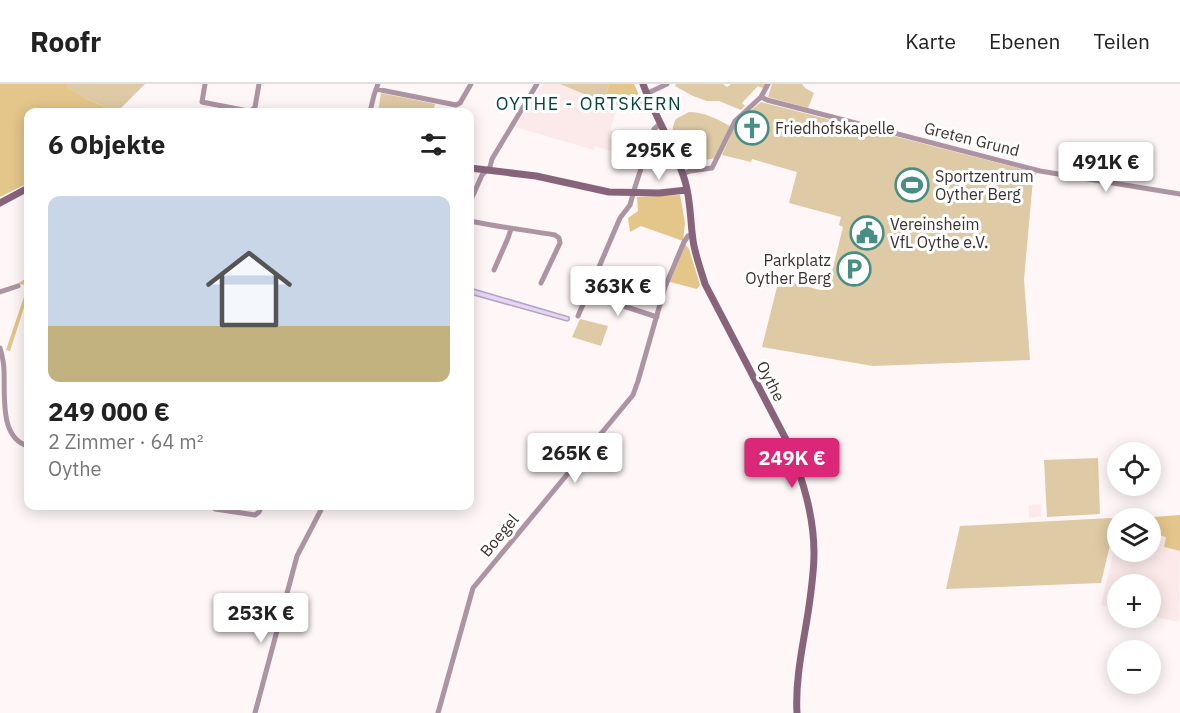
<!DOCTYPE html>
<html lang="de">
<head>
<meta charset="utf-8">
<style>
  :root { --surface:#fff; --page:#f6f6f6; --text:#222; --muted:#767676; --line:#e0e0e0; --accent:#db2777 }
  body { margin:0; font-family:"IBM Plex Sans",sans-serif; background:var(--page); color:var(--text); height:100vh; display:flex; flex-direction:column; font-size:22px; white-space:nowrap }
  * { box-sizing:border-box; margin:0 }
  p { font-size:20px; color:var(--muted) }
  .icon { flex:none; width:33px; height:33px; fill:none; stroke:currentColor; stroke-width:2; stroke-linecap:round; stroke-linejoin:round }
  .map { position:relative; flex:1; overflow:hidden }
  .panel { position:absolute; left:24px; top:24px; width:450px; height:402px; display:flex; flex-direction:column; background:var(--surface); border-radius:12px; box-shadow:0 3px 15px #0003 }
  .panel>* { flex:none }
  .controls { position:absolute; left:1107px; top:358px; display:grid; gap:12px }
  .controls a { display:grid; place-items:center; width:54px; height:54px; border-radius:50%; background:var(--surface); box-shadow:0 3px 15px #0003; font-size:30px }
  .price { position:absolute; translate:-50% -51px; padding:0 14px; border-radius:6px; background:#fff; color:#222; font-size:20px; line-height:39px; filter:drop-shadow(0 2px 3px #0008) }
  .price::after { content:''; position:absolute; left:50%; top:36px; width:18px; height:14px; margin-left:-9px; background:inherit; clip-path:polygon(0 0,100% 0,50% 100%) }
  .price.on { background:var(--accent); color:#fff }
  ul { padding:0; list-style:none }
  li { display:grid; align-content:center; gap:12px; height:318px; padding:0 24px }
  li+li { border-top:2px solid var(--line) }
  li span { display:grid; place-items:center; height:186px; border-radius:12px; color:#555 }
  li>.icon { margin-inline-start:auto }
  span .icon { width:108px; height:108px; fill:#fffc; stroke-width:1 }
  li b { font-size:26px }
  h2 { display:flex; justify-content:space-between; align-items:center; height:72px; padding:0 24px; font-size:26px }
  header { display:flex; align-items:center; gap:36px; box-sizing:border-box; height:84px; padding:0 30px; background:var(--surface); border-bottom:2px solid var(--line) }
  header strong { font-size:28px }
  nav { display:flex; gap:33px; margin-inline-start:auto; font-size:21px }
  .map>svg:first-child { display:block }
  .built { fill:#fceaea }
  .green { fill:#decaa4 }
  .forest { fill:#e4c58a }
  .water { fill:#e6d5f8; stroke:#b4a4bc; stroke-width:1.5 }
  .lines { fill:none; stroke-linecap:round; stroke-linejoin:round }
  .street { stroke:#ad94a3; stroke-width:5 }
  .secondary { stroke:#88647a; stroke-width:7 }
  .labels { text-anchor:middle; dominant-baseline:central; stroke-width:6; stroke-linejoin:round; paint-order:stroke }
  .poi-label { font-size:16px; fill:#3e3031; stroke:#fff; text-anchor:start }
  .street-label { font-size:16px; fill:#3e3031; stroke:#fff }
  .neighbourhood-label { font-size:18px; letter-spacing:1.5px; fill:#03443d; stroke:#fff }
</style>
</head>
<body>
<header>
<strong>Roofr</strong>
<nav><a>Karte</a><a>Ebenen</a><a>Teilen</a></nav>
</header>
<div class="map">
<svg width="1180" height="629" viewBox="0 0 1180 629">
  <rect width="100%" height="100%" fill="#fef6f7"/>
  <path class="built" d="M 543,0 L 560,0 L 591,13 L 606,11 L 613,15 L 618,22 L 610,46 L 620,51 L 646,59 L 640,77 L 595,62 L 594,66 L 515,43 Z
    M 1041,420 L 1041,432 L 1029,434 L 1029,421 Z
    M 1151,449 L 1167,453 L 1164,463 L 1180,467 L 1179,538 L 1151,532 L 1150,501 L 1118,501 L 1117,525 L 1101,521 L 1117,454 L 1118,468 L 1150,468 Z"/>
  <path class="green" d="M 68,0 L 145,0 L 117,28 L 91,17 L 65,3 Z
    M 560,0 L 609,0 L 606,11 L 591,13 Z
    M 676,0 L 723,0 L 727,3 L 731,0 L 766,0 L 764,5 L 758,2 L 742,19 L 745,22 L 741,26 L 719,17 L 707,17 L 693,12 L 675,2 Z
    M 772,0 L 802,0 L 805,4 L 814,9 L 808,24 L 768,13 Z
    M 381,9 L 435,20 L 433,28 L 378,28 Z
    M 761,18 L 1037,89 L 1033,95 L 1024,196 L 1030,276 L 873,282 L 762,263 L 779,195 L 820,206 L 826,206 L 829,200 L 843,143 L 839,141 L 841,133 L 789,119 L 797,88 L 752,75 L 751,78 L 722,71 L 733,46 L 745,31 Z
    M 689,28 C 704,28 717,35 730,42 L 716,74 L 686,79 C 679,65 667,50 676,35 Z
    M 580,235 L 608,242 L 601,262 L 572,253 Z
    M 1098,374 L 1100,430 L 1047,433 L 1044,376 Z
    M 1111,434 L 1114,436 L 1114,444 L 1101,499 L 946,505 L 960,442 Z"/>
  <path class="forest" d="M 0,0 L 68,0 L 66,3 L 91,17 L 117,28 L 28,28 L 28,99 L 0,113 Z
    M 609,0 L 634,0 L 645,24 L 618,22 L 613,15 L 606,11 Z
    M 680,111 L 685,139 L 683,157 L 641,142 L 630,148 L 628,134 L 638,127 L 637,113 Z
    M 685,160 L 689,165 L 700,201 L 697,205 L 670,198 Z
    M 28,193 L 28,211 L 10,267 L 6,266 L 28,201 L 17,200 Z
    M 1180,431 L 1180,467 L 1164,463 L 1166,453 L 1151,449 L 1150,435 L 1127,435 Z"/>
  <path class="water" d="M 470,204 L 569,233 L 569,236 L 567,237 L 470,210 Z"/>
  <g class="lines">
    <path class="street" d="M 205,0 L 202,18 L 248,27 L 252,26 L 255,23 L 259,0
      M 376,5 L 456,21 L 460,19 L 471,0
      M 646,10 L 667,0
      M 761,13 L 767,16 L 1040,87 L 1180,110
      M 370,28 L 374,11 L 378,0
      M 683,90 L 690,87 L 712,84 L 735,37 L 761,13 L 768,0
      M 470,118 L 482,91 L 490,83 L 492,75 L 537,0
      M 470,137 C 498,143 526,146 555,151 L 559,154 L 560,159 L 541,199
      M 494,186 L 508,154 L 511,145
      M 0,208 L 18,202
      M 587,210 L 657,233
      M 578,232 L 620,134 L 630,121 L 635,103 L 654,45 L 660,40
      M 0,264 C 2,271 4,279 4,287 C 5,315 0,354 28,362
      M 215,425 L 255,431 L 259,428 L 262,422
      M 255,629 L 297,472 L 323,422
      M 438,629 L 473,504 L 633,311 L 638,297 L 665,203 L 684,158 L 688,152 L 693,151"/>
    <path class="secondary" d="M 643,0 C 655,33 675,63 685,97 C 691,117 690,136 693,156 C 695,171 701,186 705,200 L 790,363 C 803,397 814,432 814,469 C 814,489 811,509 808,529 C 803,561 795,596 797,629
      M 470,84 L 536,92 L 609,108 L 659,109 L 687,106
      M 0,119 L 28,104"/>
  </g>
  <defs>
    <g id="church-ring" transform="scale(1.725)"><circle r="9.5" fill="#fff" stroke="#488e84" stroke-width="1.5"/><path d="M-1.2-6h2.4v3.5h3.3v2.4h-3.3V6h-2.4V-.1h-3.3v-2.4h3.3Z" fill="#488e84"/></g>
    <g id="stadium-ring" transform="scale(1.725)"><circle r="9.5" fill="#fff" stroke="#488e84" stroke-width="1.5"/><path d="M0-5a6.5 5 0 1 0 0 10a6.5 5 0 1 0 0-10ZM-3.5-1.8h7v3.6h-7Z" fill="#488e84"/></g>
    <g id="civic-ring" transform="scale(1.725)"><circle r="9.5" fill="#fff" stroke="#488e84" stroke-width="1.5"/><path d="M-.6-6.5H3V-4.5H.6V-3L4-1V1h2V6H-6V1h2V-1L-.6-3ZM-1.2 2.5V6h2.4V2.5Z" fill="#488e84"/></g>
    <g id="parking-ring" transform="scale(1.725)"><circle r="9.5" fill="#fff" stroke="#488e84" stroke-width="1.5"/><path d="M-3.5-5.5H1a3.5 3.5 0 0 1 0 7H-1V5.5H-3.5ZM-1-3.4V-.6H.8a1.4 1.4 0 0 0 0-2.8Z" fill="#488e84"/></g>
  </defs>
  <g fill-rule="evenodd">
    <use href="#church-ring" x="752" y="44"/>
    <use href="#stadium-ring" x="912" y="101"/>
    <use href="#civic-ring" x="867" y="149"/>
    <use href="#parking-ring" x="854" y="185"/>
  </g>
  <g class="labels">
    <g class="poi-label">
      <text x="775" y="44">Friedhofskapelle</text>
      <text x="935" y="92">Sportzentrum<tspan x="935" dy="18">Oyther Berg</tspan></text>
      <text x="890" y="140">Vereinsheim<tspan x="890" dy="18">VfL Oythe e.V.</tspan></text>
      <text x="831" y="176" text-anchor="end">Parkplatz<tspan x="831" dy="18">Oyther Berg</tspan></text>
    </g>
    <g class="street-label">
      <text transform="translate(972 55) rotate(14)">Greten Grund</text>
      <text transform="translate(771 297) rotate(63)">Oythe</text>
      <text transform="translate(499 451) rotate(-50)">Boegel</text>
    </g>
    <g class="neighbourhood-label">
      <text x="589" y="19">OYTHE - ORTSKERN</text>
    </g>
  </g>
</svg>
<div class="controls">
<a><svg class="icon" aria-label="locate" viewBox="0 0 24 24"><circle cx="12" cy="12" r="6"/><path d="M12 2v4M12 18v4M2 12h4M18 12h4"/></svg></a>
<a><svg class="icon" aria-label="layers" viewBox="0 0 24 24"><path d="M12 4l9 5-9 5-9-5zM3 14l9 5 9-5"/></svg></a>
<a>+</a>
<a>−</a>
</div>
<b class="price" style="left:659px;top:97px">295K €</b>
<b class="price" style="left:1106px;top:109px">491K €</b>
<b class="price" style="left:618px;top:233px">363K €</b>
<b class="price" style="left:575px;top:400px">265K €</b>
<b class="price on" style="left:792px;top:405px">249K €</b>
<b class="price" style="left:261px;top:560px">253K €</b>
<section class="panel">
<h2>6 Objekte<svg class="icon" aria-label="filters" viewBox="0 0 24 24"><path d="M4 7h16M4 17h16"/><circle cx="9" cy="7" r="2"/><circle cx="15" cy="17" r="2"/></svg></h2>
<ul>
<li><span style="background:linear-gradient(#c9d6e8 70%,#c2b280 0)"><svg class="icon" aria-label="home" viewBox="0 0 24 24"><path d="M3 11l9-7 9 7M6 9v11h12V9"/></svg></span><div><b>249 000 €</b><p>2 Zimmer · 64 m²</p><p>Oythe</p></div></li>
</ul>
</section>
</div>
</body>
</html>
